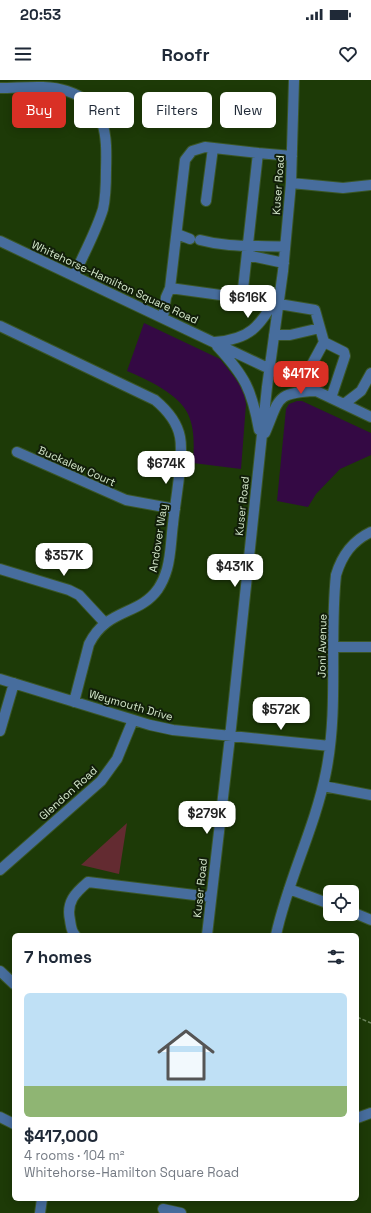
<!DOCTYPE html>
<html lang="en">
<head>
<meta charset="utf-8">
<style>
  :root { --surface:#fff; --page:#f6f6f7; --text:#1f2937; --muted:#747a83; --line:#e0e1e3; --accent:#d93025 }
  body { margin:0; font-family:"Space Grotesk",sans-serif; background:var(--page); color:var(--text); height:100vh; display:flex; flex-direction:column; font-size:15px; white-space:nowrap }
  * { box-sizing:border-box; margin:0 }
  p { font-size:13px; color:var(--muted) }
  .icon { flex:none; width:22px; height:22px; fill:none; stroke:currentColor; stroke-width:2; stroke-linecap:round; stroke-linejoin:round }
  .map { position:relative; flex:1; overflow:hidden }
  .side { position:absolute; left:12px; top:853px; width:347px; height:268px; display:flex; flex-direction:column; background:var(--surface); border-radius:6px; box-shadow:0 2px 10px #0003 }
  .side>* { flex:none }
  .hud { position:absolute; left:12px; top:12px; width:347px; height:36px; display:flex; gap:8px }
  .buttons { position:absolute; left:323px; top:805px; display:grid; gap:8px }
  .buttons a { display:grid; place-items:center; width:36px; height:36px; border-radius:6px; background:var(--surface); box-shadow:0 2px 10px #0003; font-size:20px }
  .price { position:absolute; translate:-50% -34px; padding:0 9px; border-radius:8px; background:#fff; color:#222; font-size:13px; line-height:26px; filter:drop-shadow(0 1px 2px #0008) }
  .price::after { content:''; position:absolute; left:50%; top:24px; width:12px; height:9px; margin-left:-6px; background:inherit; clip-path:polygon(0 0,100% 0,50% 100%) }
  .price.on { background:var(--accent); color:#fff }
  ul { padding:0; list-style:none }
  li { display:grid; align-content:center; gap:8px; height:212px; padding:0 12px }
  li+li { border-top:1px solid var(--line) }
  li span { display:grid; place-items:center; height:124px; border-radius:6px; color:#555 }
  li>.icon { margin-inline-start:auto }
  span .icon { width:72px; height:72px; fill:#fffc; stroke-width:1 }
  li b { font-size:17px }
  h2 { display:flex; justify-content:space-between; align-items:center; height:48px; padding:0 12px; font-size:17px }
  .chip { padding:0 14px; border-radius:6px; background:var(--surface); box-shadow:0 2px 10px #0003; font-size:14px; line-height:36px }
  .chip.on { background:var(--accent); color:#fff }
  .status { display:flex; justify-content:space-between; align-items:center; height:28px; padding:0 20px; background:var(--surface); direction:ltr }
  .status svg { height:11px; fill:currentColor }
  header { display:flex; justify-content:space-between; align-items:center; height:52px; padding:0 12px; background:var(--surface); font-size:18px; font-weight:700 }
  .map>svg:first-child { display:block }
  .green { fill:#632b31 }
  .water { fill:#340944 }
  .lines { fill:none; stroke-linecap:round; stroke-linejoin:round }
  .minor-casing { stroke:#3a5627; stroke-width:12 }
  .path { stroke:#6d855c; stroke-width:1.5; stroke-dasharray:4 2; stroke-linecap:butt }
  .minor { stroke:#476d9d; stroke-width:10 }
  .labels { text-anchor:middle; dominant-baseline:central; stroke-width:4; stroke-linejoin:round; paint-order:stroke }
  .street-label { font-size:11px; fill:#d5e8cc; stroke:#111e09 }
</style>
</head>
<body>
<div class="status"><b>20:53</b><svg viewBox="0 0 49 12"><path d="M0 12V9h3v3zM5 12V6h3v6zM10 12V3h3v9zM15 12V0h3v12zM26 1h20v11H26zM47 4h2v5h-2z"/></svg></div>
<header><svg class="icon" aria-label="menu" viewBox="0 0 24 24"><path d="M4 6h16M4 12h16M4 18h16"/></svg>Roofr<svg class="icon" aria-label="heart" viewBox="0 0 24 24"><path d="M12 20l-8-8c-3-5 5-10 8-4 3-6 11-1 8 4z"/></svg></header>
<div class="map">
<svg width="371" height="1133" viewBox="0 0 371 1133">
  <rect width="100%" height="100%" fill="#1d3a07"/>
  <path class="green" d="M 127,743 L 119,794 L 81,785 Z"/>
  <path class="water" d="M 144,243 L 220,279 L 235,298 L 243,310 L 246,324 L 241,389 L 193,383 C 194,367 195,349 188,334 C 179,314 146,299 127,291 Z
    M 297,321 L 302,321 L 371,353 L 371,375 L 340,389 L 316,414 L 308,427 L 277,421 L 286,329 L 289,324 Z"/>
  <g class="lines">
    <g class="minor-casing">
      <path id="minor" d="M 0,8 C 21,8 47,4 67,11 C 107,24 107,55 106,90 C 106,103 106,116 103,129 C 96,152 83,175 74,196
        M 291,103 L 343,108 L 371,105
        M 206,121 L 213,68
        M 177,154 L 190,159
        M 200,160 C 229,168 255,165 285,167
        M 0,161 L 371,337
        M 247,175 L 284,183
        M 170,208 L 185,80 L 192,71 L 205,67 L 258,73
        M 279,224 L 315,230 L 324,262 L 311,286 L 295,300
        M 163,238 L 166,217 L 170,208 L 242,218 L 258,73 L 292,76
        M 0,246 L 155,320 C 167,330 177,341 180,357 C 184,377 175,422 173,444 C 171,459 171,475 167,489 C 165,496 162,503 158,509 C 139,536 107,528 89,564 L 74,622
        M 274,255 L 290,255 L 320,248
        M 215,262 C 252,259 259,246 278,215
        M 324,262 L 344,272 L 345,276 L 331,318
        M 217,266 C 245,296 252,310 259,350
        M 344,324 L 361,311 L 371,293
        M 265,353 C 280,318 275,313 315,311
        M 17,372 L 126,420 L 175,429
        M 0,489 L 69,510 L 79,515 L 105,543
        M 334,567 L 371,567
        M 0,599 L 150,645 L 173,650 L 330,666
        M 0,651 L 14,603
        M 323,706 L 371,715
        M 0,790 L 101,701 L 117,679 L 133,640
        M 289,809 L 330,824
        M 352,832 L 371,840
        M 75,855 C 71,851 71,846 70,840 C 66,822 75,813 88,802 L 211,817
        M 207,855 L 230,657 L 267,307 L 283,191 L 291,103 L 294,0
        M 276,855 C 288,799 315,748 326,692 C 339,627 329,560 336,495 C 342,475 352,461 371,452
        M 0,891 L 14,904
        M 0,1037 L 14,1044
        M 357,1038 L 371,1033
        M 163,1129 L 181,1133
        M 40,1133 L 42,1119"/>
    </g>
    <path class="path" d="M 357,937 L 371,943"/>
    <use href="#minor" class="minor"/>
  </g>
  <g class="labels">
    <g class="street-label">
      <text transform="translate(278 105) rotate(-86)">Kuser Road</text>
      <text transform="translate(115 202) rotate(25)">Whitehorse-Hamilton Square Road</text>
      <text transform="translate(77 386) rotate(24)">Buckalew Court</text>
      <text transform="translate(242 426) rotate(-84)">Kuser Road</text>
      <text transform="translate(158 458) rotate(-81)">Andover Way</text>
      <text transform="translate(322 566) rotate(-89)">Joni Avenue</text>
      <text transform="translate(131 625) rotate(16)">Weymouth Drive</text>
      <text transform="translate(68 713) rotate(-42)">Glendon Road</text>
      <text transform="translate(200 808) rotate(-84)">Kuser Road</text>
    </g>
  </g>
</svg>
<div class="buttons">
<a><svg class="icon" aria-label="locate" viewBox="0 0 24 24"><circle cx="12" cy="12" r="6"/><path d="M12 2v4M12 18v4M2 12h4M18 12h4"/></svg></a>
</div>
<b class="price" style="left:248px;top:239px">$616K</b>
<b class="price on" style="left:301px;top:315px">$417K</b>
<b class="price" style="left:166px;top:405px">$674K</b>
<b class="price" style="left:64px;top:497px">$357K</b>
<b class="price" style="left:235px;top:508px">$431K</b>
<b class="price" style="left:281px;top:651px">$572K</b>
<b class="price" style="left:207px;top:755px">$279K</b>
<div class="hud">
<a class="chip on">Buy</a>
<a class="chip">Rent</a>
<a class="chip">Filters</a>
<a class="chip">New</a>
</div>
<section class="side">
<h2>7 homes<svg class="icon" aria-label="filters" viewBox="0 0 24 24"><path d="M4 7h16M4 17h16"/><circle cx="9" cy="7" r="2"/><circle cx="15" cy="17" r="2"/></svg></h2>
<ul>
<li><span style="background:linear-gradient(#bfe0f5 75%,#8fb573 0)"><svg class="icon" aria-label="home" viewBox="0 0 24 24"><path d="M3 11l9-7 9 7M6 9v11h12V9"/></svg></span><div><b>$417,000</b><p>4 rooms · 104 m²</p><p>Whitehorse-Hamilton Square Road</p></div></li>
</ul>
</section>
</div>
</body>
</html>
